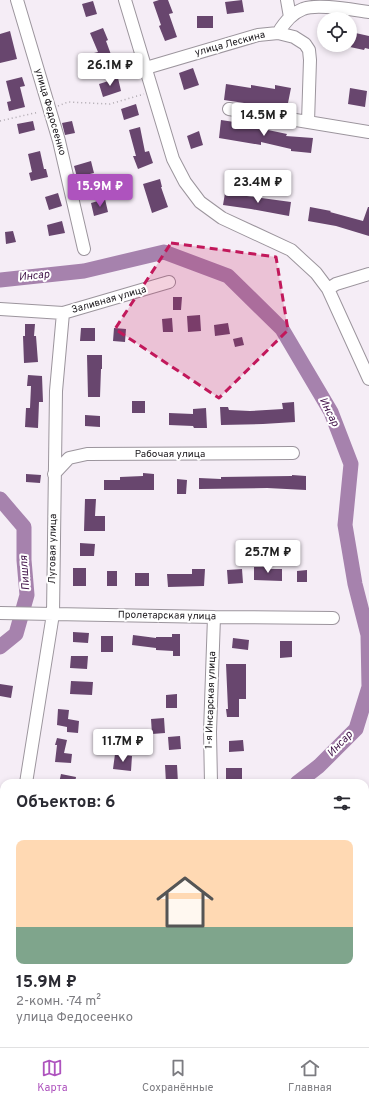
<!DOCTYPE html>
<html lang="ru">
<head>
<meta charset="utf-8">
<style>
  :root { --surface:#fff; --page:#f7f7f7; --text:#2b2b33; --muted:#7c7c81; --line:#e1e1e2; --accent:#ae53be }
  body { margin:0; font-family:Overpass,sans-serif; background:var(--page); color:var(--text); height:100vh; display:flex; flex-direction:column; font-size:15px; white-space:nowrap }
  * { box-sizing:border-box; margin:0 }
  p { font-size:13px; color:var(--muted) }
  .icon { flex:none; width:22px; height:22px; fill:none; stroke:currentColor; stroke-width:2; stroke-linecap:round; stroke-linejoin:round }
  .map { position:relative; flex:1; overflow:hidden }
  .panel { position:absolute; left:0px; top:779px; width:369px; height:268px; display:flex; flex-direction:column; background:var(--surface); border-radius:12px 12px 0 0; box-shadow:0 2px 6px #0003 }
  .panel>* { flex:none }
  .fabs { position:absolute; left:317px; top:12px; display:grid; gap:8px }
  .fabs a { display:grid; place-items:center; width:40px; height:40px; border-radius:50%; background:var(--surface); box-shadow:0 2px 6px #0003; font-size:20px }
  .price { position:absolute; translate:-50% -34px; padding:0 9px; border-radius:4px; background:#fff; color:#222; font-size:13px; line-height:26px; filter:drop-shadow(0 1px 2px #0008) }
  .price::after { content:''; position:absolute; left:50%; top:24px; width:12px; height:9px; margin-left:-6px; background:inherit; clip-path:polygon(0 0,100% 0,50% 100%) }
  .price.current { background:var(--accent); color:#fff }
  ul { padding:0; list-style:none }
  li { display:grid; align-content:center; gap:8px; height:212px; padding:0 16px }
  li span { display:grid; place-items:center; height:124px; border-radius:8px; color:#555 }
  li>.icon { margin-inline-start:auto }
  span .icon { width:72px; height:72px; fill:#fffc; stroke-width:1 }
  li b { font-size:17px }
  h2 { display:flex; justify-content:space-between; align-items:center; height:48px; padding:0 16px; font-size:17px }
  .tabs { display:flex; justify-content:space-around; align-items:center; height:56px; border-top:1px solid var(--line); background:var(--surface); font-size:11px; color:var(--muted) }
  .tabs a { display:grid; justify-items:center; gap:2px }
  .tabs .current { color:var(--accent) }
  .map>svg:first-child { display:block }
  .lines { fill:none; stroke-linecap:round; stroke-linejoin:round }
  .river { stroke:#a682ad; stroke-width:15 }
  .building { fill:#68466e }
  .minor-casing { stroke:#9c959d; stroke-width:14 }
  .path { stroke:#ada7ae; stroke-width:1.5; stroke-dasharray:1 3; stroke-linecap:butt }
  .minor { stroke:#fff; stroke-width:12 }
  .marked { fill:#c2185b; fill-opacity:0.2; stroke:#c2185b; stroke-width:3; stroke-dasharray:8 5; stroke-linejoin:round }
  .labels { text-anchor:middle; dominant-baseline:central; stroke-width:4; stroke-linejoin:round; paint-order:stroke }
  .street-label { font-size:10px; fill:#181519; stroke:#fff }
  .water-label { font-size:11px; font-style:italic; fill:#3f1147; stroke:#fff }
</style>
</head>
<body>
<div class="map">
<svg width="369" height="1047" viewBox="0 0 369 1047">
  <rect width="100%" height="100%" fill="#f5edf6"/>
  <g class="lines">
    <path class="river" d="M 0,280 L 84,271 L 164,252 L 228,276 L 282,329 L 331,412 L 351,464 L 345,525 L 355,584 L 368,635 L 369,687 L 356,729 L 319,766 L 297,783
      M 0,499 L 24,527 L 24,560 L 27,595 L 16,634 L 0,647
      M 149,1043 L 151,1047"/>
  </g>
  <path class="building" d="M 159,0 L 168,0 L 173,13 L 169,14 L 177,37 L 165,41 L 159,26 L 161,25 L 153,2 Z
    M 242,0 L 244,12 L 227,14 L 225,2 Z
    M 93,1 L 97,14 L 86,17 L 82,4 Z
    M 197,16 L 213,16 L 213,28 L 197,28 Z
    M 103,28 L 108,40 L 106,41 L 113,60 L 99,65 L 94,53 L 98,52 L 90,33 Z
    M 10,31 L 17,59 L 0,63 L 0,34 Z
    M 351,32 L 369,36 L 369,49 L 365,48 L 364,50 L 350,47 Z
    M 193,68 L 199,85 L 184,90 L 179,73 Z
    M 22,77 L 25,86 L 20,87 L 25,107 L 9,111 L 7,102 L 11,101 L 6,81 Z
    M 118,78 L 121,91 L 103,97 L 99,84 Z
    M 226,84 L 251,88 L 251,85 L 275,89 L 275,85 L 291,88 L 287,108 L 265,103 L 265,106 L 224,100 Z
    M 350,88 L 367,91 L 365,107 L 348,104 Z
    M 136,104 L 139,115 L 124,120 L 121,109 Z
    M 221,120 L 241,123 L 240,127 L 268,130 L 287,134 L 286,136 L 313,138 L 311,153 L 291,151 L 291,149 L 261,142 L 261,145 L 219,138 Z
    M 33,121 L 35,130 L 19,134 L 17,124 Z
    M 72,121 L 75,133 L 65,135 L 62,123 Z
    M 140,127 L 145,152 L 149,151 L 153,163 L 138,169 L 133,156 L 136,156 L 129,130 Z
    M 199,131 L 203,145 L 191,149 L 187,136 Z
    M 40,151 L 44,169 L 46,169 L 48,177 L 31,181 L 29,173 L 32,172 L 28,154 Z
    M 91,161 L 94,173 L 77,177 L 74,166 Z
    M 160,179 L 162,187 L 161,187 L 168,207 L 152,213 L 143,184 Z
    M 58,193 L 62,206 L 49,210 L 45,197 Z
    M 225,193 L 291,202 L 289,216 L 251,209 L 223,205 Z
    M 105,199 L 108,212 L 94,216 L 91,203 Z
    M 310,207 L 331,211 L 330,212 L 363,221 L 368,207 L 369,207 L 369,236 L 336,226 L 308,221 Z
    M 62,221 L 65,233 L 49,236 L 47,225 Z
    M 13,231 L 16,242 L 6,244 L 5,232 Z
    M 173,297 L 182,297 L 181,310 L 173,310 Z
    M 200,315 L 201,331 L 188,332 L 187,316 Z
    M 172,318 L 173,332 L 163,332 L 162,319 Z
    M 228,323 L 230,334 L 215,336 L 214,325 Z
    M 25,324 L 35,324 L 34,336 L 36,336 L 38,362 L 24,363 L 23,336 L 25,336 Z
    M 81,328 L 95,328 L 95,341 L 80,341 Z
    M 114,328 L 126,329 L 125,342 L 113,341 Z
    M 242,337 L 244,345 L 235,347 L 233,339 Z
    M 87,355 L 102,355 L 102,369 L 101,369 L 100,397 L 88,397 Z
    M 28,375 L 42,376 L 43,402 L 39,402 L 38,428 L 25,427 L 26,408 L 30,408 L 31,386 L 27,386 Z
    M 132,401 L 145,401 L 145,413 L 132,413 Z
    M 294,402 L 295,422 L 263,424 L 221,425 L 220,407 L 228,407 L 229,410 L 250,411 L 283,409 L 282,403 Z
    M 206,408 L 207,428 L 194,428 L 193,426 L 169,425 L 169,413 L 193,414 L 193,409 Z
    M 85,415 L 100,416 L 100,427 L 85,426 Z
    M 143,473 L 154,474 L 154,490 L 104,490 L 104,480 L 120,480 L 120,477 L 143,476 Z
    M 26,474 L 41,475 L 40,483 L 26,482 Z
    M 292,475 L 306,476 L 306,490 L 267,488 L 199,489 L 199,478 L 221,479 L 221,477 L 292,476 Z
    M 177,479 L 187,480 L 186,494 L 177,494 Z
    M 85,499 L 96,499 L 95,516 L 105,516 L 105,531 L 84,531 Z
    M 80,543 L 95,544 L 94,556 L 80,556 Z
    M 254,567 L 265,567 L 265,569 L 282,569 L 282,581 L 254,580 Z
    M 73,568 L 86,568 L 86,586 L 73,586 Z
    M 192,569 L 205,569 L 204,586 L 168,587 L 167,574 L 192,574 Z
    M 242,569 L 243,583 L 228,584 L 227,570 Z
    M 307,570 L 307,582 L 297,582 L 297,571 Z
    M 107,571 L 117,571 L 117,586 L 107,586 Z
    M 135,573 L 149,573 L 149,586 L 135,586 Z
    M 73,632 L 89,633 L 88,643 L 73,642 Z
    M 172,634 L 180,634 L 180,656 L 173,656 L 173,651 L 156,650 L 156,648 L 132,645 L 133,635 L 156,638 L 156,637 L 172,637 Z
    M 101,636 L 113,636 L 113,652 L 101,652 Z
    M 233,638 L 249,640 L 248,650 L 232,648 Z
    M 280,641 L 292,641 L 292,657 L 280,658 Z
    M 71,656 L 88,656 L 87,669 L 70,668 Z
    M 226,664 L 246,664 L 246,699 L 239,699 L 239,717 L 227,717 L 226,709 L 228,709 Z
    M 71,681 L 93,682 L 92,695 L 70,694 Z
    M 0,684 L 13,686 L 11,698 L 0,696 Z
    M 177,694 L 177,708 L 166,708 L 166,695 Z
    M 58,709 L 69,710 L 68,719 L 79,721 L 78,733 L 67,732 L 67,727 L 57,725 Z
    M 164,718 L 165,733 L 152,734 L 151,719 Z
    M 180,736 L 181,749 L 169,750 L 168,737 Z
    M 57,738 L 67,740 L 64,753 L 72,754 L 71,763 L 55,762 L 57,745 L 55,745 Z
    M 243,740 L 244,751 L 229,752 L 229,741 Z
    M 115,754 L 132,756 L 131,771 L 113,769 Z
    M 165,765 L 177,765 L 178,783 L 166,783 Z
    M 226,768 L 242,768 L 242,782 L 226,782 Z
    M 61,774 L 76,777 L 75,783 L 59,783 Z"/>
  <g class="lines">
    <g class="minor-casing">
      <path id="minor" d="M 17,0 L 59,141 L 84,249
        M 125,0 L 173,159 L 185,182 L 200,202 L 222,218 L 291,250 L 316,273 L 328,289 L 369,379
        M 287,0 L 290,17
        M 278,33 C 284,23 292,13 303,9 C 317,3 353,10 369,12
        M 146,68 L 258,35 L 278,33 L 294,37 L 305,44 L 309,50 L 310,60 L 308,122
        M 229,109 L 369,132
        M 328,289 L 336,284 L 369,274
        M 0,309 L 63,313 L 169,282
        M 54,474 L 69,458 L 87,454 L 293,453
        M 0,613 L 214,617 L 333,618
        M 26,783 L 53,614 L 56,391 L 63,313
        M 211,783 L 210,732 L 214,617
        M 0,914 L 4,894
        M 365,997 L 369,997
        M 296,1047 L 296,1043"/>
    </g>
    <path class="path" d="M 58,106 L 68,102 L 110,104 L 144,94
      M 0,121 L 39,112
      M 123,1047 L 123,1043
      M 179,1047 L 184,1043"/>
    <use href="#minor" class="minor"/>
  </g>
  <path class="marked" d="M 171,243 L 276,257 L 288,330 L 219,398 L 115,329 Z"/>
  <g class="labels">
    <g class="street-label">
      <text transform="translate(230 44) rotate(-15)">улица Лескина</text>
      <text transform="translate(50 112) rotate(74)">улица Федосеенко</text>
      <text transform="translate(109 300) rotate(-16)">Заливная улица</text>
      <text x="170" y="454">Рабочая улица</text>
      <text transform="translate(53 549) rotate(-89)">Луговая улица</text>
      <text transform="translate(167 616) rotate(1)">Пролетарская улица</text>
      <text transform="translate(211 700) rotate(-88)">1-я Инсарская улица</text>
    </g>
    <g class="water-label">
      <text transform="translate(34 276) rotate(-6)">Инсар</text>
      <text transform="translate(329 412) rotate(64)">Инсар</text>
      <text transform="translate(25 573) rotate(-94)">Пишля</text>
      <text transform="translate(340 744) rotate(-46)">Инсар</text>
    </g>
  </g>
</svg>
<div class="fabs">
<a><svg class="icon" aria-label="locate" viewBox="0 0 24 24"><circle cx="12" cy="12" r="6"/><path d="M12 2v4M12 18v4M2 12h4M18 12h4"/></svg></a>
</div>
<b class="price" style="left:110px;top:87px">26.1M ₽</b>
<b class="price" style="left:264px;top:137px">14.5M ₽</b>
<b class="price" style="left:258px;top:204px">23.4M ₽</b>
<b class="price current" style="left:100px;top:208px">15.9M ₽</b>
<b class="price" style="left:268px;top:574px">25.7M ₽</b>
<b class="price" style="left:123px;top:763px">11.7M ₽</b>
<section class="panel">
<h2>Объектов: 6<svg class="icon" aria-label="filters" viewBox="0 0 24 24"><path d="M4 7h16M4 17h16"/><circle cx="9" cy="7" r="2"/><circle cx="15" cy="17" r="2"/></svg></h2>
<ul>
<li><span style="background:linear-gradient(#ffd9b3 70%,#7fa58c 0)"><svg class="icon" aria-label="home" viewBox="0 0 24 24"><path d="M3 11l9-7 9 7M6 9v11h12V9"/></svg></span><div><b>15.9M ₽</b><p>2-комн. · 74 m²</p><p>улица Федосеенко</p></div></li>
</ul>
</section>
</div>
<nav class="tabs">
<a class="current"><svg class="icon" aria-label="map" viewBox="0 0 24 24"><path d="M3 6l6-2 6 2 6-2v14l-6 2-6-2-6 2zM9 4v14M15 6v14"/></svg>Карта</a>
<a><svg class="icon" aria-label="saved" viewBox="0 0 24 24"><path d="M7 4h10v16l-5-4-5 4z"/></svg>Сохранённые</a>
<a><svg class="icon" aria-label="home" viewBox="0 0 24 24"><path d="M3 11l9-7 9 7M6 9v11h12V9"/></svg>Главная</a>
</nav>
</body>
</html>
